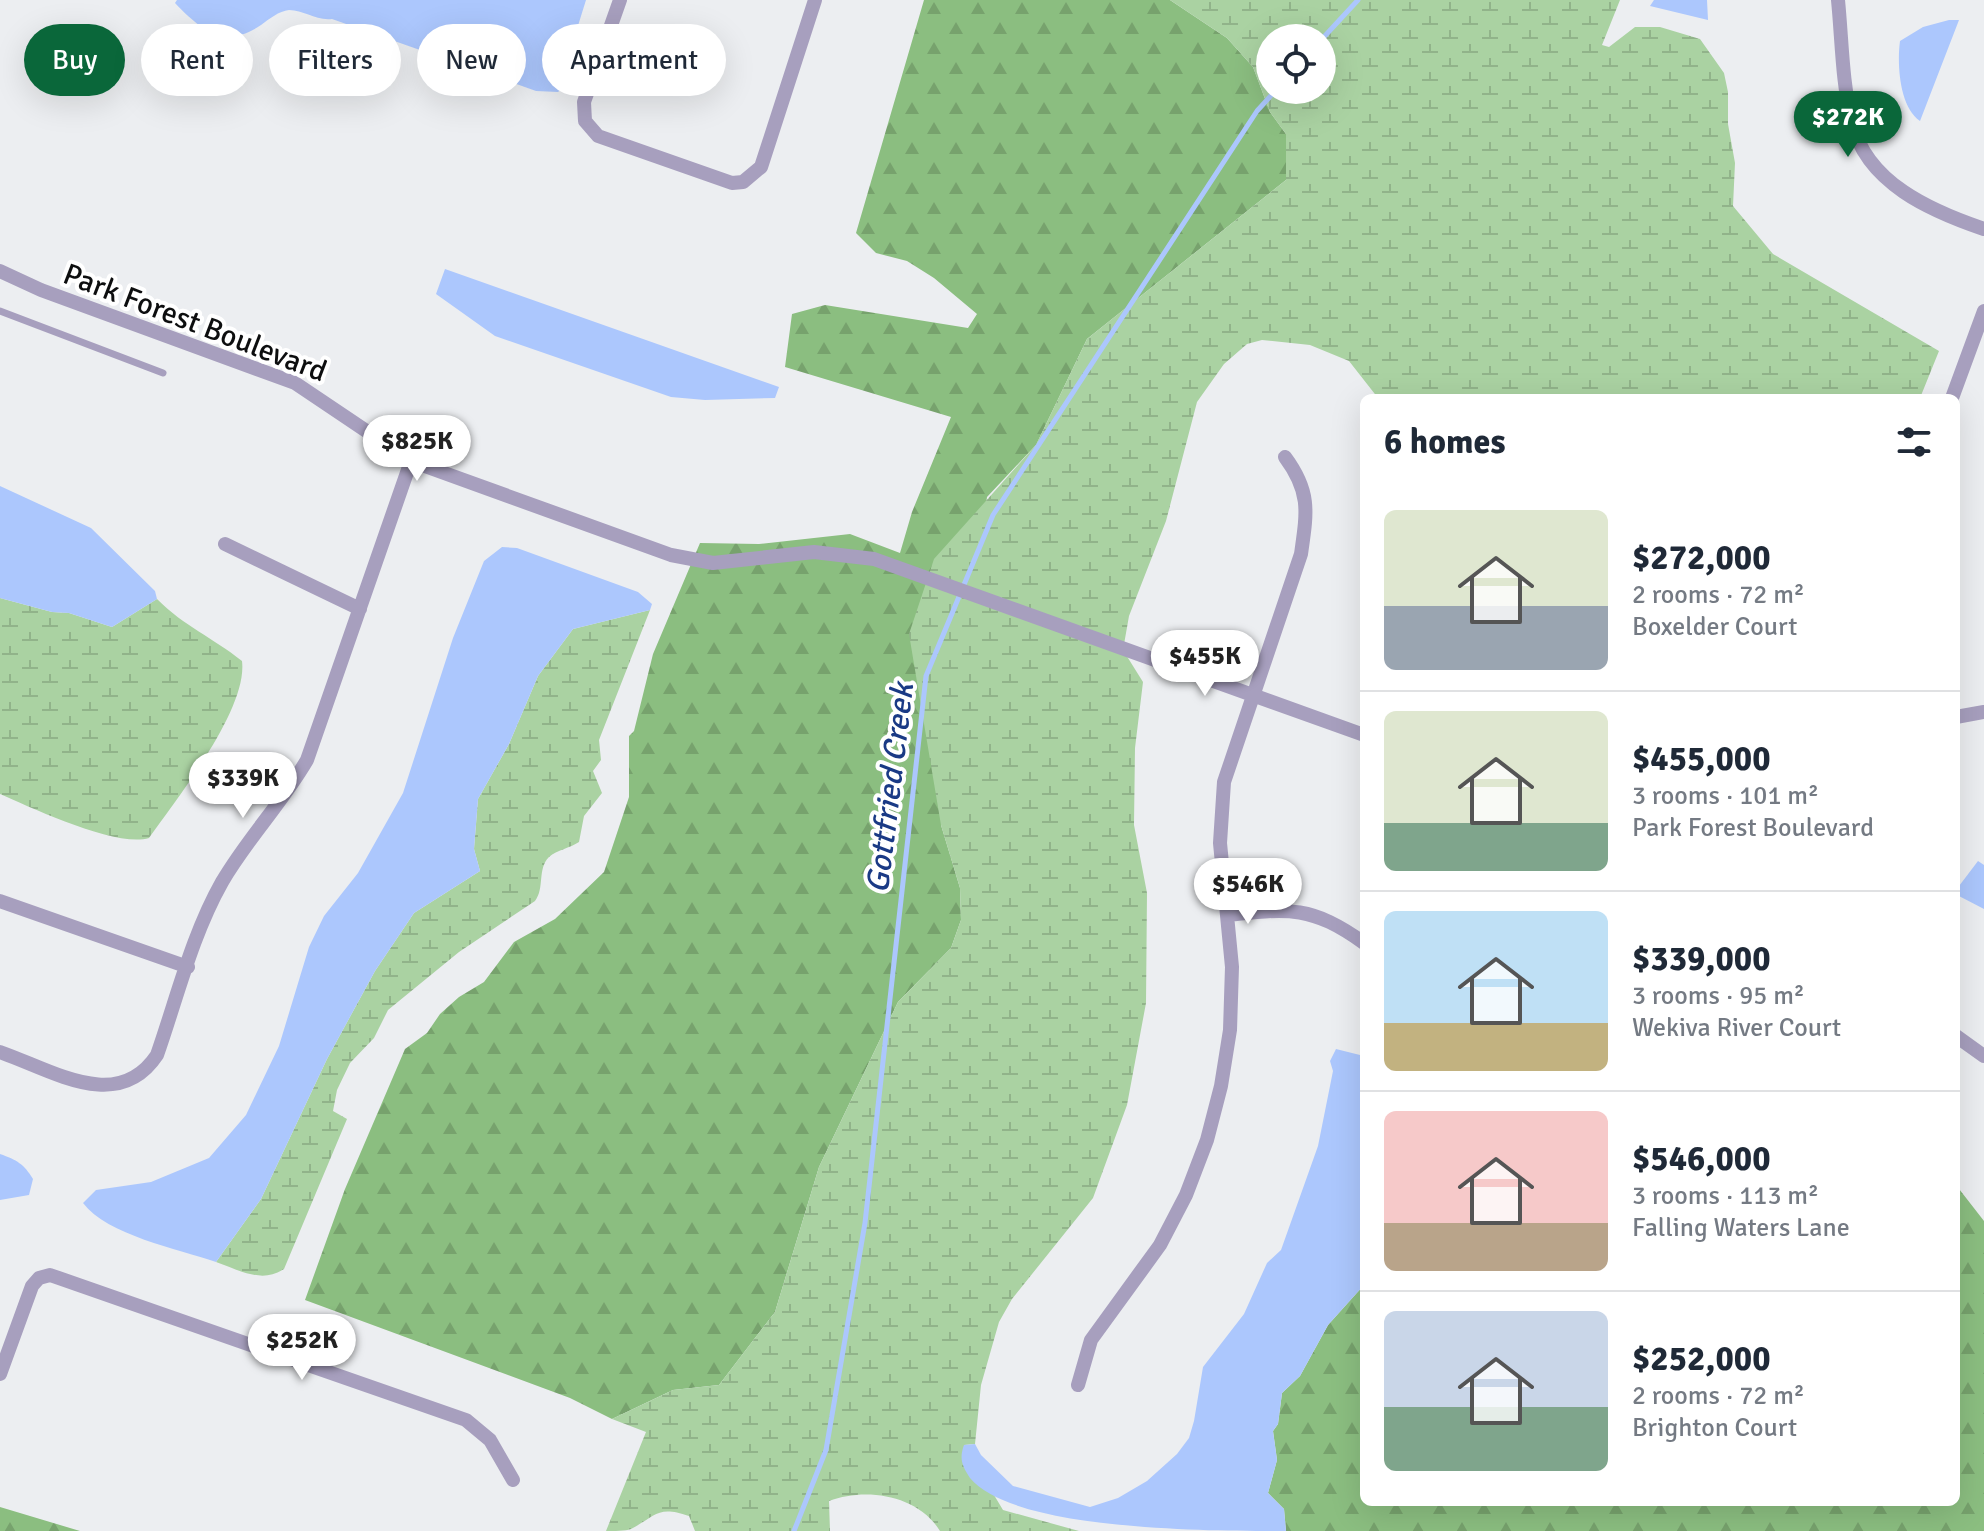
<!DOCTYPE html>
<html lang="en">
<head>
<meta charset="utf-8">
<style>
  :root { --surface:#fff; --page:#f2f2f3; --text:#1f2937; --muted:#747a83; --line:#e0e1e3; --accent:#0a673a }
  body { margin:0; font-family:Signika,sans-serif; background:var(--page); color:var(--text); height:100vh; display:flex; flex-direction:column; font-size:30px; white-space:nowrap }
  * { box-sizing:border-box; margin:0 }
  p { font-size:26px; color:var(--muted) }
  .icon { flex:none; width:44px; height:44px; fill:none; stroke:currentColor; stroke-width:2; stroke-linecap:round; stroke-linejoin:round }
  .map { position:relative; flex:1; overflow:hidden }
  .drawer { position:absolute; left:1360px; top:394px; width:600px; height:1112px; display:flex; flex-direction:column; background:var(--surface); border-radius:12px; box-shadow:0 8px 32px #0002 }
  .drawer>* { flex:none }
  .guide { position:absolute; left:24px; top:24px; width:760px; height:72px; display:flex; gap:16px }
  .buttons { position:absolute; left:1256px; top:24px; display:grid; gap:16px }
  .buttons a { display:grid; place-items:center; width:80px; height:80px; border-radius:50%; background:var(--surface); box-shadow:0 8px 32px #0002; font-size:40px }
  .price { position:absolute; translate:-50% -68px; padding:0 18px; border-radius:28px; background:#fff; color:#222; font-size:26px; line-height:52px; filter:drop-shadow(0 2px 4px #0008) }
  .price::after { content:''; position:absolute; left:50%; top:48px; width:24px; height:18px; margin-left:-12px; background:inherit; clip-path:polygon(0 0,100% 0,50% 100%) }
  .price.active { background:var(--accent); color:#fff }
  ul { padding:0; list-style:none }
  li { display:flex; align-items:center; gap:24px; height:200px; padding:0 24px }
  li+li { border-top:2px solid var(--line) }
  li span { display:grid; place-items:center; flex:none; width:224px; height:160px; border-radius:12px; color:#555 }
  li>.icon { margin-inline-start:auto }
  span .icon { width:96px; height:96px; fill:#fffc; stroke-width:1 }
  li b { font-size:34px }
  h2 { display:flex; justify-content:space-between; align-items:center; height:96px; padding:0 24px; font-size:34px }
  .pill { padding:0 28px; border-radius:36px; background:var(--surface); box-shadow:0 8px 32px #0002; font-size:28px; line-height:72px }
  .pill.active { background:var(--accent); color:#fff }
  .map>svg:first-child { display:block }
  .forest { fill:url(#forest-firs) }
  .wetland { fill:url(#wetland-marsh); fill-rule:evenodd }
  .water { fill:#acc7fd }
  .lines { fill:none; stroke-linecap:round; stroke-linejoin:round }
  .stream { stroke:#acc7fd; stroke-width:5 }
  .service { stroke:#a79fbe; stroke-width:7 }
  .minor { stroke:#a79fbe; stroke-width:14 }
  .labels { text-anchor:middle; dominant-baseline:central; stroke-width:8; stroke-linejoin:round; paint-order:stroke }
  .street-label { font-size:30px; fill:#0d0e0f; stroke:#fff }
  .water-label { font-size:32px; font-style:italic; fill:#1a3a85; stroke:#fff }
</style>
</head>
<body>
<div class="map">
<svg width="1984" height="1531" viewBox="0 0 1984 1531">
  <defs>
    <pattern id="forest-firs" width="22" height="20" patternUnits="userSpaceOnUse" patternTransform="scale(2)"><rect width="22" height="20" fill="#8bbe80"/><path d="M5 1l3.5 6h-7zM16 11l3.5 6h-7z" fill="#77a26d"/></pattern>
    <pattern id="wetland-marsh" width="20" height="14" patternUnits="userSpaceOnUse" patternTransform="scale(2)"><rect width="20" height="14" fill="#aad2a2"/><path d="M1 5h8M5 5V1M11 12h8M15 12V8" fill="none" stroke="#91b38a"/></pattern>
  </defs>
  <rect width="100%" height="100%" fill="#eceef1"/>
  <path class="forest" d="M 924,0 L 1170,0 L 1227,38 L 1253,67 L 1270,112 L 1286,134 L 1286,180 L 1087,339 L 1036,445 L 987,497 L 941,825 L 960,888 L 961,920 L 951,948 L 898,1002 L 819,1167 L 775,1312 L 719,1385 L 673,1390 L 612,1419 L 570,1398 L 305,1300 L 345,1189 L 405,1049 L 427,1033 L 440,1014 L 459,997 L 484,982 L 514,942 L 555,919 L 604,872 L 629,797 L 629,736 L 634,731 L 653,654 L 700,543 L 759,544 L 850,534 L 900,553 L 912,512 L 951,417 L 785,367 L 792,314 L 825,305 L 968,328 L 977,314 L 934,278 L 907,261 L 876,253 L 856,233 Z
    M 1956,1185 L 1984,1221 L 1984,1531 L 1286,1531 L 1284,1509 L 1268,1493 L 1277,1460 L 1273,1431 L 1278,1424 L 1282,1393 L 1300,1376 L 1328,1325 L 1364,1285 L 1364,1502 L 1956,1502 Z
    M 0,1507 L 80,1531 L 0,1531 Z"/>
  <path class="wetland" d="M 1170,0 L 1620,0 L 1602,45 L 1609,47 L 1635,27 L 1660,27 L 1700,39 L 1724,73 L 1728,92 L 1728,124 L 1735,163 L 1733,206 L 1773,254 L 1939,351 L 1920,398 L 1378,398 L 1349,361 L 1310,345 L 1262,340 L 1247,344 L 1224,364 L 1197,402 L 1166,521 L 1129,616 L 1123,650 L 1143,682 L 1135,748 L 1134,825 L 1147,893 L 1146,1003 L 1127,1105 L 1093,1198 L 1012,1299 L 999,1322 L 981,1385 L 975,1444 L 964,1445 L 1003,1510 L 1079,1531 L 940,1531 C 918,1495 866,1487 829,1501 L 830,1531 L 695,1531 L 689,1516 C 657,1505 656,1516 631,1529 C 625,1531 614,1531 606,1531 L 646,1432 L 612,1419 L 673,1390 L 719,1385 L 775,1312 L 819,1167 L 898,1002 L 951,948 L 961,920 L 960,888 L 941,825 L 909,634 L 934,559 L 1036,445 L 1087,339 L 1286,180 L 1286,134 L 1270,112 L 1253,67 L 1227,38 ZM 1270,38 L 1322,38 L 1322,90 L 1270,90 Z
    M 0,598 L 52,612 L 69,613 L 112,627 L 157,599 C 185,627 212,637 242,661 C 248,709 178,797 149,838 C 117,848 32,808 0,794 Z
    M 650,610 L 599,740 L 601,760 L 593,771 L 602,793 L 584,816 L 579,842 C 570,848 557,850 549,857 C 537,869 545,888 535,901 L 459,952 L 388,1010 L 374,1038 L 350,1063 L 337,1090 L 333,1111 L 347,1119 L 284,1269 C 262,1284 239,1270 216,1262 L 261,1199 L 327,1059 L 375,971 L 414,913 L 480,871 L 474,849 L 478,799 L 509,744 L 538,676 L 573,629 Z"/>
  <path class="water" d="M 177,0 L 586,0 L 562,77 L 567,84 L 558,92 L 536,91 L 332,19 C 316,21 304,10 289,10 C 279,11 269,19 261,25 C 224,50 201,30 175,3 Z
    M 1654,0 L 1707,0 L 1708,20 L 1650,6 Z
    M 1949,20 L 1959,20 L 1920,121 C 1899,107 1897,63 1900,41 L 1923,27 Z
    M 445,269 L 779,387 L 775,398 L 705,400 L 671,397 L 495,336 L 436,294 Z
    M 0,486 L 91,528 L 155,591 L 157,599 L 112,627 L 69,613 L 52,612 L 0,598 Z
    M 502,547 L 517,548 L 638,592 L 652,604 L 650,610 L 573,629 L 538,676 L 509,744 L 478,799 L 474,849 L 480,871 L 414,913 L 375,971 L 327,1059 L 261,1199 L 216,1262 C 178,1249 107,1235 83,1203 L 96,1190 L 151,1182 L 209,1158 L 246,1115 L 279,1046 L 309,947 L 324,916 L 358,873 L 403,793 L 453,638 L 484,561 Z
    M 1978,861 L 1984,865 L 1984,909 L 1957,895 L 1956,890 Z
    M 1336,1049 L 1364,1056 L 1364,1285 L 1328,1325 L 1300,1376 L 1282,1393 L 1278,1424 L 1273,1431 L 1277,1460 L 1268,1493 L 1284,1509 L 1286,1531 C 1209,1531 1014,1531 970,1478 C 962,1466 959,1459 964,1445 L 975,1444 L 981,1455 L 1013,1486 L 1090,1507 L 1118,1498 L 1147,1481 L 1177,1454 L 1189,1438 L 1194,1421 L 1203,1367 L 1244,1314 L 1267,1263 L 1281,1250 L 1318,1146 L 1333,1071 L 1330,1061 Z
    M 0,1154 C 17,1160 24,1164 33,1179 L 29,1195 L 0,1200 Z"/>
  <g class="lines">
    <path class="stream" d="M 1322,39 L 1358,0
      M 794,1531 L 826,1450 L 865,1223 L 926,676 L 993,515 L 1257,111 L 1276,90"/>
    <path class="service" d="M 0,311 L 163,373"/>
    <path class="minor" d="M 620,0 L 584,102 L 585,121 L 598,136 L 732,183 L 743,182 L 761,167 L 815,0
      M 1838,0 C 1842,40 1842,83 1852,122 C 1866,183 1931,211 1984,229
      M 0,271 L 41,290 L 295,383 L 411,461 L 671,555 L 713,563 L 814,552 L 874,559 L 1364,735
      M 1952,398 L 1984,311
      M 225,544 L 360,609
      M 1956,717 L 1984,712
      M 0,901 L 188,967
      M 1228,915 C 1290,908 1312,906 1364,943
      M 1956,1036 L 1984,1056
      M 0,1052 C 52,1070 118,1114 157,1055 C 177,998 192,935 222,882 C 247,839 282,803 307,760 L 411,461
      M 0,1374 L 32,1286 L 39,1278 L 50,1275 L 466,1420 L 490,1440 L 513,1480
      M 1078,1385 L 1091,1340 L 1160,1245 L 1186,1195 L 1207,1140 L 1221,1086 L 1230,1030 L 1232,967 L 1220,843 L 1224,782 L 1301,554 C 1307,512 1311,492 1285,457"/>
  </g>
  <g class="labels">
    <g class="street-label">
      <text transform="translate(195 323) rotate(21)">Park Forest Boulevard</text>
    </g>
    <g class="water-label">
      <text transform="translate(890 788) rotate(-83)">Gottfried Creek</text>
    </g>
  </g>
</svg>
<div class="buttons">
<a><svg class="icon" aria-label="locate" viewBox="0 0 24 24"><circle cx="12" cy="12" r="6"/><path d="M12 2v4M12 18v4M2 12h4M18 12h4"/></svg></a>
</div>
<b class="price active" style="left:1848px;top:159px">$272K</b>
<b class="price" style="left:417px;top:483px">$825K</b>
<b class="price" style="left:1205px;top:698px">$455K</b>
<b class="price" style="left:243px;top:820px">$339K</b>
<b class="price" style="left:1248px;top:926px">$546K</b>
<b class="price" style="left:302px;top:1382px">$252K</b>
<div class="guide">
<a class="pill active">Buy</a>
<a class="pill">Rent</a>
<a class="pill">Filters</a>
<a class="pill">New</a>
<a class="pill">Apartment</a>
</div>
<section class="drawer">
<h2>6 homes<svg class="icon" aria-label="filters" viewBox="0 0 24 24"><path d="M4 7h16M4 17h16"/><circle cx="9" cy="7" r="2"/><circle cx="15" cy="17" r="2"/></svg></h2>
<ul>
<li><span style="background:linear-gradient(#dfe7d0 60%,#9aa5b1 0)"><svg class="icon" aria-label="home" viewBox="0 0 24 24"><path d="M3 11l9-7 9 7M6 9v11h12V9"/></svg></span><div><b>$272,000</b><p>2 rooms · 72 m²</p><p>Boxelder Court</p></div></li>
<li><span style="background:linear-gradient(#dfe7d0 70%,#7fa58c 0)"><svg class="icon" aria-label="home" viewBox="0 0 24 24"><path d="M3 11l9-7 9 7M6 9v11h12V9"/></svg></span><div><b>$455,000</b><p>3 rooms · 101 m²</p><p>Park Forest Boulevard</p></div></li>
<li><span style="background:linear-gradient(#bfe0f5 70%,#c2b280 0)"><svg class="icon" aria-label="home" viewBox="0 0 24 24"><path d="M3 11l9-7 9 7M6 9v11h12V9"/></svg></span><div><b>$339,000</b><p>3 rooms · 95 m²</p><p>Wekiva River Court</p></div></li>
<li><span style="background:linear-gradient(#f6c9c9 70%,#b9a48a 0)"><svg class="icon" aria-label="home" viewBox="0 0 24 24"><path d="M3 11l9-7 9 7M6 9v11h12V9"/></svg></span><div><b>$546,000</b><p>3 rooms · 113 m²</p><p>Falling Waters Lane</p></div></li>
<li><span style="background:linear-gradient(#c9d6e8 60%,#7fa58c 0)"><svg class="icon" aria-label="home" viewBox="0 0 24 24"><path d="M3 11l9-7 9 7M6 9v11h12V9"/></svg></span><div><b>$252,000</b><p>2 rooms · 72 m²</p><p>Brighton Court</p></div></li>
</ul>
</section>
</div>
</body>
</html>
